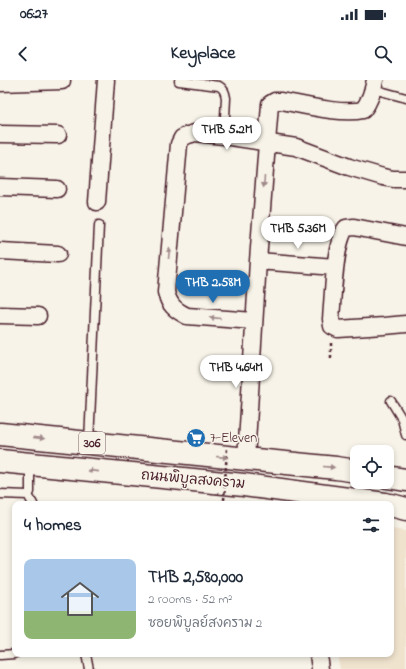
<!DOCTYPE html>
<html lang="en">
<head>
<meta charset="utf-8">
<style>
  :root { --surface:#fff; --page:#f2f2f3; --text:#1f2937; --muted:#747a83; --line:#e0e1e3; --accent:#1f6fb2 }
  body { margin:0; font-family:"Indie Flower","Playpen Sans Thai",sans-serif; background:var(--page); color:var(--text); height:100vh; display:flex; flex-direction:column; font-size:15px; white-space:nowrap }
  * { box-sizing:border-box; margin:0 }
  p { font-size:13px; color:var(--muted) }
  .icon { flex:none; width:22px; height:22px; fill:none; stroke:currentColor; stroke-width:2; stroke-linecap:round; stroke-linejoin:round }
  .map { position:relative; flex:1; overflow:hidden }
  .side { position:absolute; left:12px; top:421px; width:382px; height:156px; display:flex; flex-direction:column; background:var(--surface); border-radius:8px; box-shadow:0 2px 6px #0003 }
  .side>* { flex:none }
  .controls { position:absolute; left:350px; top:365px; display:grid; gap:8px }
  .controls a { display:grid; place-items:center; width:44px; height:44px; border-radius:8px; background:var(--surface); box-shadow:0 2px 6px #0003; font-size:20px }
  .price { position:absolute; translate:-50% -34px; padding:0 9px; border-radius:14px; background:#fff; color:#222; font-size:13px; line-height:26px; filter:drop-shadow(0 1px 2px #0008) }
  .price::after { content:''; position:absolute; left:50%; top:24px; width:12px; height:9px; margin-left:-6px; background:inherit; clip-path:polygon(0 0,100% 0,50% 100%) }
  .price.on { background:var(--accent); color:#fff }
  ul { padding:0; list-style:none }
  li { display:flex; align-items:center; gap:12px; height:100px; padding:0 12px }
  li+li { border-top:1px solid var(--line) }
  li span { display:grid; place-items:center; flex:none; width:112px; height:80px; border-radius:8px; color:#555 }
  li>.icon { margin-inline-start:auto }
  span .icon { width:48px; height:48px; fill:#fffc; stroke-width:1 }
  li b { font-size:17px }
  h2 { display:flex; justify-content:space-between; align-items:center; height:48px; padding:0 12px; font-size:17px }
  .status { display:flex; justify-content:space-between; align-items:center; height:28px; padding:0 20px; background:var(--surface); direction:ltr }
  .status svg { height:11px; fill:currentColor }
  header { display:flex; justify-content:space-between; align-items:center; height:52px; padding:0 12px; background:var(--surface); font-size:18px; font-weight:700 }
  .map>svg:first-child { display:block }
  .built { fill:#f0e3ce }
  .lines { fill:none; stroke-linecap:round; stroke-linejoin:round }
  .lane-casing { stroke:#4a1f2b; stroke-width:11 }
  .street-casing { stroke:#4a1f2b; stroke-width:19 }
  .primary-casing { stroke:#4a1f2b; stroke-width:25 }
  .path { stroke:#4a1f2b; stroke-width:2.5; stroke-dasharray:3 3; stroke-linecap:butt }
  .lane { stroke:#f7f3e8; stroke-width:8 }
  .street { stroke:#f7f3e8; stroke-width:16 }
  .primary { stroke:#f7f3e8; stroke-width:22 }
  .path-bridge { stroke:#4a1f2b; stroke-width:2.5; stroke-dasharray:3 3; stroke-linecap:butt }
  .oneway { fill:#a0898a }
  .labels { text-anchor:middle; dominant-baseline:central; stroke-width:3; stroke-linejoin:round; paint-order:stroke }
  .shield { fill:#f7f3e8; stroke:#7e5f64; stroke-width:1 }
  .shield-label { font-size:13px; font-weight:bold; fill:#4a1f2b }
  .poi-label { font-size:14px; fill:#4a1f2b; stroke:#f7f3e8; text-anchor:start }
  .street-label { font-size:14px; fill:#4a1f2b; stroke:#f7f3e8 }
</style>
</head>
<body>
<div class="status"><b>06:27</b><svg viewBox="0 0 49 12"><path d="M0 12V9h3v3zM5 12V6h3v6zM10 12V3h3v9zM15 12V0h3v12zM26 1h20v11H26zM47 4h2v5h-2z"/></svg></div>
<header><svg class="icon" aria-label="back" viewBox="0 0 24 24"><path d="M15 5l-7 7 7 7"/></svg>Keyplace<svg class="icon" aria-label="search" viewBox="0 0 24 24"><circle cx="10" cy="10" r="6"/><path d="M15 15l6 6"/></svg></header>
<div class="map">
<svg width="406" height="589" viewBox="0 0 406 589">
  <rect width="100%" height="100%" fill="#f7f3e8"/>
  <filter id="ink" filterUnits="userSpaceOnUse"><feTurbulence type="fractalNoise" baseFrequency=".025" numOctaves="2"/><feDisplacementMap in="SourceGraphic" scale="8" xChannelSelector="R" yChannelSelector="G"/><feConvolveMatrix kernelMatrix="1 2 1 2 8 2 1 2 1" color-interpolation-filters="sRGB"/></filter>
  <g filter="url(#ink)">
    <path class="built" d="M 391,449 L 406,451 L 406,589 L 340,589 L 337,574 L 391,574 Z"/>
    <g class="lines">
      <g class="lane-casing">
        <path id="lane" d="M 179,1 L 219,6 C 224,9 225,12 226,18 L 224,56
          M 373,9 L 406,18
          M 391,321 L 402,339 L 406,355
          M 89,362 L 99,145
          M 0,414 L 28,415 L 30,412 L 30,384
          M 28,415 L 33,424
          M 86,574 L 89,589
          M 0,575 L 15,574"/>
      </g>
      <g class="street-casing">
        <path id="street" d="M 0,3 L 62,1
          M 0,54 L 58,55
          M 0,107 L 57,109
          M 97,122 L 106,0
          M 406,157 L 354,147 L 346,148 C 334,163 333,218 331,239 L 332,246 L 338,249 L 384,246 L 406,244
          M 0,171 L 58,174
          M 258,181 L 335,187
          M 0,235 L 38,236
          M 254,241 L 187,236 C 175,230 169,225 166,212 L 179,64 L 182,58 L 188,55 L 195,53 L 224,56 L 296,67 L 349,87 L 383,97 L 393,99 L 406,99
          M 246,379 L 258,181 L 270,24 L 275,21 L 281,21 C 303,25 342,35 363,30 C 370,21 373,11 375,0
          M 318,574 L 320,589"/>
      </g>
      <g class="primary-casing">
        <path id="primary" d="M 0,354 L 336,388 L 357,391
          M 0,381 L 244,405 L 385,424
          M 387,397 L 406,400
          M 391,425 L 406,429"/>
      </g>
      <path class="path" d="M 331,278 L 331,261"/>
      <use href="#lane" class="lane"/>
      <use href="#street" class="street"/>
      <use href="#primary" class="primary"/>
      <path class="path-bridge" d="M 224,420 L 227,368"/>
    </g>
    <defs><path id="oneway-solid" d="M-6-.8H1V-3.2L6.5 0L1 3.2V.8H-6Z"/></defs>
    <g class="oneway">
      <use href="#oneway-solid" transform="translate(264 102) rotate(95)"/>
      <use href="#oneway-solid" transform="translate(169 173) rotate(-85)"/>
      <use href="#oneway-solid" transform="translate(215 238) rotate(-175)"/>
      <use href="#oneway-solid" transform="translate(39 358) rotate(6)"/>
      <use href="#oneway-solid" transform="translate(222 377) rotate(5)"/>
      <use href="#oneway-solid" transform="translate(329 387) rotate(5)"/>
      <use href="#oneway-solid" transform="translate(93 391) rotate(-174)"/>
    </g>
  </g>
  <defs>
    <g id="supermarket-disc" transform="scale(1)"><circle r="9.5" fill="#1f6fb2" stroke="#f7f3e8"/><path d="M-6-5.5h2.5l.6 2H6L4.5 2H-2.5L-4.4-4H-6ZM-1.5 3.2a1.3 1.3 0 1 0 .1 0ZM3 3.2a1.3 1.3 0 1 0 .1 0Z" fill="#fff"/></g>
  </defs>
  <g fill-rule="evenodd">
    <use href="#supermarket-disc" x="196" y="358"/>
  </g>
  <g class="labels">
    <rect class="shield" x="79" y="352" width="26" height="22" rx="3"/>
    <g class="shield-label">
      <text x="92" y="363">306</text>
    </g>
    <g class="poi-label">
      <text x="210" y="358">7-Eleven</text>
    </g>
    <g class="street-label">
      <text transform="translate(193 400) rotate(5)">ถนนพิบูลสงคราม</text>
    </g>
  </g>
</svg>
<div class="controls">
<a><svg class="icon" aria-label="locate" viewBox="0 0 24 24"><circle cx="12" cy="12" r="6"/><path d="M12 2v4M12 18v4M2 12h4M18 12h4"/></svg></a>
</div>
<b class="price" style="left:227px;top:71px">THB 5.2M</b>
<b class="price" style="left:298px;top:170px">THB 5.36M</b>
<b class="price on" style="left:213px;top:224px">THB 2.58M</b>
<b class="price" style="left:236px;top:309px">THB 4.64M</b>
<section class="side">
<h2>4 homes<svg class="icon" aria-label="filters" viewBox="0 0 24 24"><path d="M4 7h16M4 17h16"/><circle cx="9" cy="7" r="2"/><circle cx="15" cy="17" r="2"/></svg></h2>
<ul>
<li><span style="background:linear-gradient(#a9c7e8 65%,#8fb573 0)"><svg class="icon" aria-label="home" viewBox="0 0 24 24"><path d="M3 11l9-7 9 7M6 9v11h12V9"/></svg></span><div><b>THB 2,580,000</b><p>2 rooms · 52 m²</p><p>ซอยพิบูลย์สงคราม 2</p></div></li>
</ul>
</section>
</div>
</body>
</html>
